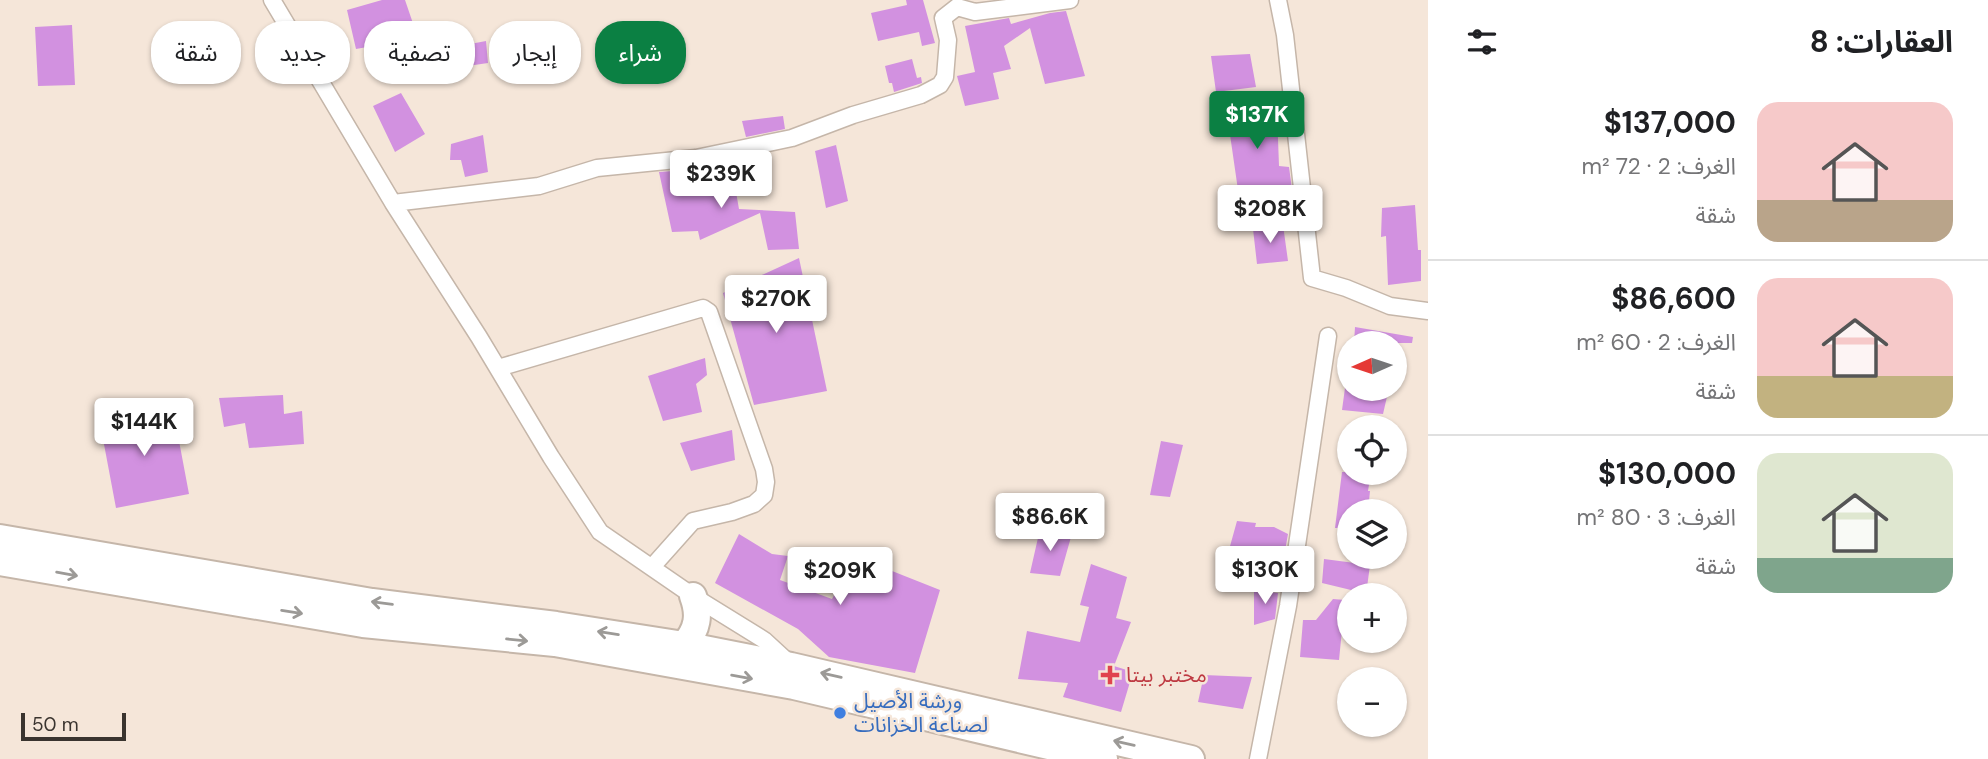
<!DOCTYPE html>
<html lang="ar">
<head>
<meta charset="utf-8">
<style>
  :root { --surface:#fff; --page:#f6f6f6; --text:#202124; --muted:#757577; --line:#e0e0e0; --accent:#0b8043 }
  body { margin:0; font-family:"DM Sans","Noto Sans Arabic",sans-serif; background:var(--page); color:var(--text); direction:rtl; height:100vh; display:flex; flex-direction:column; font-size:26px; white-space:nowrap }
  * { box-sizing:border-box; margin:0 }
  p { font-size:23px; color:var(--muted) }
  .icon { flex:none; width:38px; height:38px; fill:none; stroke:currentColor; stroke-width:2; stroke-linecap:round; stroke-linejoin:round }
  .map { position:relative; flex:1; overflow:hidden; direction:ltr }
  .details { display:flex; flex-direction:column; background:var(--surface); width:560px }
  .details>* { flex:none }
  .top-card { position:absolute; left:21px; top:21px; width:665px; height:63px; direction:rtl; display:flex; gap:14px }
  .needle { width:46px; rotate:267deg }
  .tools { position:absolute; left:1337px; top:331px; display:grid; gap:14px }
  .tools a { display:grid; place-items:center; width:70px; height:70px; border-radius:50%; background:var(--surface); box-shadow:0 2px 5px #0004; font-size:35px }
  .scale { position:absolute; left:21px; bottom:18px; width:105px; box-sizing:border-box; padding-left:7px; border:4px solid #3a342f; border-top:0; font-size:19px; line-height:24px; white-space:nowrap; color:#3a342f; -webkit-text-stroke:5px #f5e6d9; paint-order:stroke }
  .price { position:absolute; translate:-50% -60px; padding:0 16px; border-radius:7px; background:#fff; color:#222; font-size:23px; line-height:46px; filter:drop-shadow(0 2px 4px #0008) }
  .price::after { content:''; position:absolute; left:50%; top:42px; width:21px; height:16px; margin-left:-10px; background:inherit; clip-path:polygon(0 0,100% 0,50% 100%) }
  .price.current { background:var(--accent); color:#fff }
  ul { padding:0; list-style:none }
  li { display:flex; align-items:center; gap:21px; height:175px; padding:0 35px }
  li+li { border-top:2px solid var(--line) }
  li span { display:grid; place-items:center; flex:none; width:196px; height:140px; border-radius:21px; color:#555 }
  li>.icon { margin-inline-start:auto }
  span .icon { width:84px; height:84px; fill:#fffc; stroke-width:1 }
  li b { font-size:30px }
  h2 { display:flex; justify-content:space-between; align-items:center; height:84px; padding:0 35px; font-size:30px }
  .chip { padding:0 24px; border-radius:28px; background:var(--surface); box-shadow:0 2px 5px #0004; font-size:24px; line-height:63px }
  .chip.current { background:var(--accent); color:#fff }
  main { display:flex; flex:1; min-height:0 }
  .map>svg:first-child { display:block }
  .building { fill:#d291e0 }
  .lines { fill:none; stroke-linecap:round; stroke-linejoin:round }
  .minor-casing { stroke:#c5b6a9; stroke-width:19 }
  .trunk-casing { stroke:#c5b6a9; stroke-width:30 }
  .minor { stroke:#fff; stroke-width:16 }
  .trunk { stroke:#fff; stroke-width:26 }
  .oneway { stroke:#9c9a97 }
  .health-dot { fill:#e0444e; stroke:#f5e6d9; stroke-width:2.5 }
  .shop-dot { fill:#3f7fe0; stroke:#f5e6d9; stroke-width:2.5 }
  .labels { text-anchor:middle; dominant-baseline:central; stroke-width:5; stroke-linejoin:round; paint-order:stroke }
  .health-label { font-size:21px; fill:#be3a42; stroke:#f5e6d9; text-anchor:start }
  .shop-label { font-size:21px; fill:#366cbe; stroke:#f5e6d9; text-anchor:start }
</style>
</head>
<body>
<main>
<section class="details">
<h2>العقارات: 8<svg class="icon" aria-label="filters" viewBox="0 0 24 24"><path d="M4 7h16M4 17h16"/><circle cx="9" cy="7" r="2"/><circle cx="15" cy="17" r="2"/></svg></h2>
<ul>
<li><span style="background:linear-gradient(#f6c9c9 70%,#b9a48a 0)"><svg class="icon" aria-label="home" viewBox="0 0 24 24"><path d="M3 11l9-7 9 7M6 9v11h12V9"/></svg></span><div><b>$137,000</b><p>الغرف: 2 · 72 m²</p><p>شقة</p></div></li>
<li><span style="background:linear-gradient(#f6c9c9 70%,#c2b280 0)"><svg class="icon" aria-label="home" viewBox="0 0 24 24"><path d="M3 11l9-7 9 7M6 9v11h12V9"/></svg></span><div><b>$86,600</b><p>الغرف: 2 · 60 m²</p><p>شقة</p></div></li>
<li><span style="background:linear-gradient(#dfe7d0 75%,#7fa58c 0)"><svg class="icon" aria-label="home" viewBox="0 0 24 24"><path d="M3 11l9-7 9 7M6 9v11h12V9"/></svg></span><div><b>$130,000</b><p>الغرف: 3 · 80 m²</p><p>شقة</p></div></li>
</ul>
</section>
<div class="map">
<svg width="1428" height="759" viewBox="0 0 1428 759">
  <rect width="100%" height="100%" fill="#f5e6d9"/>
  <path class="building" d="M 382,0 L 405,0 L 418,38 L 356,49 L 347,10 Z
    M 906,0 L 923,0 L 935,43 L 922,46 L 919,32 L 878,41 L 871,13 L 907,5 Z
    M 1066,11 L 1085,76 L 1045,84 L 1030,28 L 1004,46 L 1011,69 L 993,73 L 999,99 L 965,106 L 957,76 L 975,72 L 965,26 L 1009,18 L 1011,24 L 1050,13 Z
    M 72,25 L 75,85 L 38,86 L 35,27 Z
    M 486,41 L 488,63 L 454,68 L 449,48 Z
    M 1250,54 L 1256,87 L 1216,92 L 1211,56 Z
    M 912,59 L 917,78 L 921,77 L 922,83 L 894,92 L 892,83 L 889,83 L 885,66 Z
    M 401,93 L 425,134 L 395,152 L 373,106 Z
    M 1255,109 L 1277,112 L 1279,166 L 1289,167 L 1292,189 L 1238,190 L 1227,114 Z
    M 783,116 L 785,129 L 746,137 L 742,121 Z
    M 483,135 L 488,172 L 465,177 L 461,160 L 450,160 L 451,144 Z
    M 836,145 L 848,201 L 826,208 L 815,151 Z
    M 688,170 L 689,187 L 733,175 L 739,209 L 795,212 L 799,249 L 768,250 L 760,213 L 700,240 L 698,231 L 672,232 L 659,172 Z
    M 1415,205 L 1418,250 L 1421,250 L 1421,281 L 1388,285 L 1386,236 L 1381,237 L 1382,208 Z
    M 1283,225 L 1288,261 L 1257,264 L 1253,229 Z
    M 799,258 L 827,391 L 754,405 L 723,293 Z
    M 1355,327 L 1413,337 L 1412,343 L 1354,343 Z
    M 705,358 L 707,375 L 696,384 L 702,412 L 663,421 L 648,376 Z
    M 1345,388 L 1389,388 L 1383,414 L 1342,410 Z
    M 283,395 L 284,414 L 302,411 L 304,444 L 249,448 L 245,423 L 224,427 L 219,398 Z
    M 173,409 L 189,494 L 116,508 L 100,423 Z
    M 732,430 L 735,460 L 691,471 L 680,443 Z
    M 1161,441 L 1183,445 L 1170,497 L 1150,495 Z
    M 1342,472 L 1371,472 L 1368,491 L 1370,491 L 1368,511 L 1349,511 L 1349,528 L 1335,528 Z
    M 1237,521 L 1256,523 L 1255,527 L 1274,527 L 1288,534 L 1285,551 L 1281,551 L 1274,570 L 1227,557 Z
    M 1040,529 L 1071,537 L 1060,576 L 1030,573 Z
    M 739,534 L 772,554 L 788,556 L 780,580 L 832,599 L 860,549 L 887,569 L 940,590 L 915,673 L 829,657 L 798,629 L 715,583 Z
    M 1324,559 L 1370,565 L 1366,595 L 1351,595 L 1351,590 L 1322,583 Z
    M 1091,564 L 1127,577 L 1116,618 L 1131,622 L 1114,666 L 1133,672 L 1121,712 L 1063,697 L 1068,683 L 1018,679 L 1027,631 L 1080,642 L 1089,607 L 1080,605 Z
    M 1254,590 L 1278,593 L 1275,619 L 1254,625 Z
    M 1333,599 L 1345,600 L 1339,660 L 1300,657 L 1303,620 L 1316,620 Z
    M 1204,675 L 1252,677 L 1243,709 L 1198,702 Z"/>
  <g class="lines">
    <g class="minor-casing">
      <path id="minor" d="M 272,0 L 393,203 L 479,337 L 551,457 L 600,532 L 693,596 L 764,640 L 789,663
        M 1278,0 L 1285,35 L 1312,278 L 1346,288 L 1390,306 L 1428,311
        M 393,203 L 539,186 L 597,168 L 696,158 L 792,138 L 853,115 L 921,95 L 940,85 L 945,77 L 948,40 L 943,18 L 957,7 L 975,12 L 1070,0
        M 498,368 L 703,308 L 709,312 L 764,469 L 766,482 L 764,495 L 754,504 L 732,512 L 693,521 L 652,567
        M 1258,759 L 1288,606 L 1328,336"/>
    </g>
    <g class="trunk-casing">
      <path id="trunk" d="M 0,538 L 372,602 L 556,625 L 684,645 L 791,666 L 1191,759
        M 0,562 L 363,624 L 555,643 L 794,686 L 1104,759
        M 684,645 C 698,629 700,615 693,596"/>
    </g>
    <use href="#minor" class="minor"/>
    <use href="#trunk" class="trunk"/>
  </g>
  <defs><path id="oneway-shaft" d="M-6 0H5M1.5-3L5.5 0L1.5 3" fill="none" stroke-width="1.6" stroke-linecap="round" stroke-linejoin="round" transform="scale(1.75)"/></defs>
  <g class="oneway">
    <use href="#oneway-shaft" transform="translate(67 574) rotate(10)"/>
    <use href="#oneway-shaft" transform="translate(382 603) rotate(-173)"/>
    <use href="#oneway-shaft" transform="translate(292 612) rotate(9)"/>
    <use href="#oneway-shaft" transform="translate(608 633) rotate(-171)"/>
    <use href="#oneway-shaft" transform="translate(517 640) rotate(6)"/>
    <use href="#oneway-shaft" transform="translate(831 675) rotate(-167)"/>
    <use href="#oneway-shaft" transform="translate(742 677) rotate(10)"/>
    <use href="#oneway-shaft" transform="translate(1124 743) rotate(-167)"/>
  </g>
  <path class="health-dot" d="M1106.5 664.5h7v7h7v7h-7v7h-7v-7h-7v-7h7z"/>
  <circle class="shop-dot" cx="840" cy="713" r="7"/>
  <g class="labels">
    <g class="health-label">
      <text x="1126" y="675">مختبر بيتا</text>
    </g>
    <g class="shop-label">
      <text x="854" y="701">ورشة الأصيل<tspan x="854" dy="24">لصناعة الخزانات</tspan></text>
    </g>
  </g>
</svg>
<div class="tools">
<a><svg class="needle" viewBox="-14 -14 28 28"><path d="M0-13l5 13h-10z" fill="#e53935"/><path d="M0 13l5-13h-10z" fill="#757577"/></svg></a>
<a><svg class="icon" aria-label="locate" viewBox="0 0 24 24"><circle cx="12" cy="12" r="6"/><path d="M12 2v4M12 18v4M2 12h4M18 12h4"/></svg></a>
<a><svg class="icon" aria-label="layers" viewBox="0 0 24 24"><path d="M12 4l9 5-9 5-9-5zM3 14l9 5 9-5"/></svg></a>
<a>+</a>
<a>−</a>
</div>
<div class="scale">50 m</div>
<b class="price current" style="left:1257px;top:151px">$137K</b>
<b class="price" style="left:721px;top:210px">$239K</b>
<b class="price" style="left:1270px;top:245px">$208K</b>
<b class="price" style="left:776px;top:335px">$270K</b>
<b class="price" style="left:144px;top:458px">$144K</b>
<b class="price" style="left:1050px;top:553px">$86.6K</b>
<b class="price" style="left:1265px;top:606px">$130K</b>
<b class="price" style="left:840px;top:607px">$209K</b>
<div class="top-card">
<a class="chip current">شراء</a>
<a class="chip">إيجار</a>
<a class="chip">تصفية</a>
<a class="chip">جديد</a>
<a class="chip">شقة</a>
</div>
</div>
</main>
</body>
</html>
